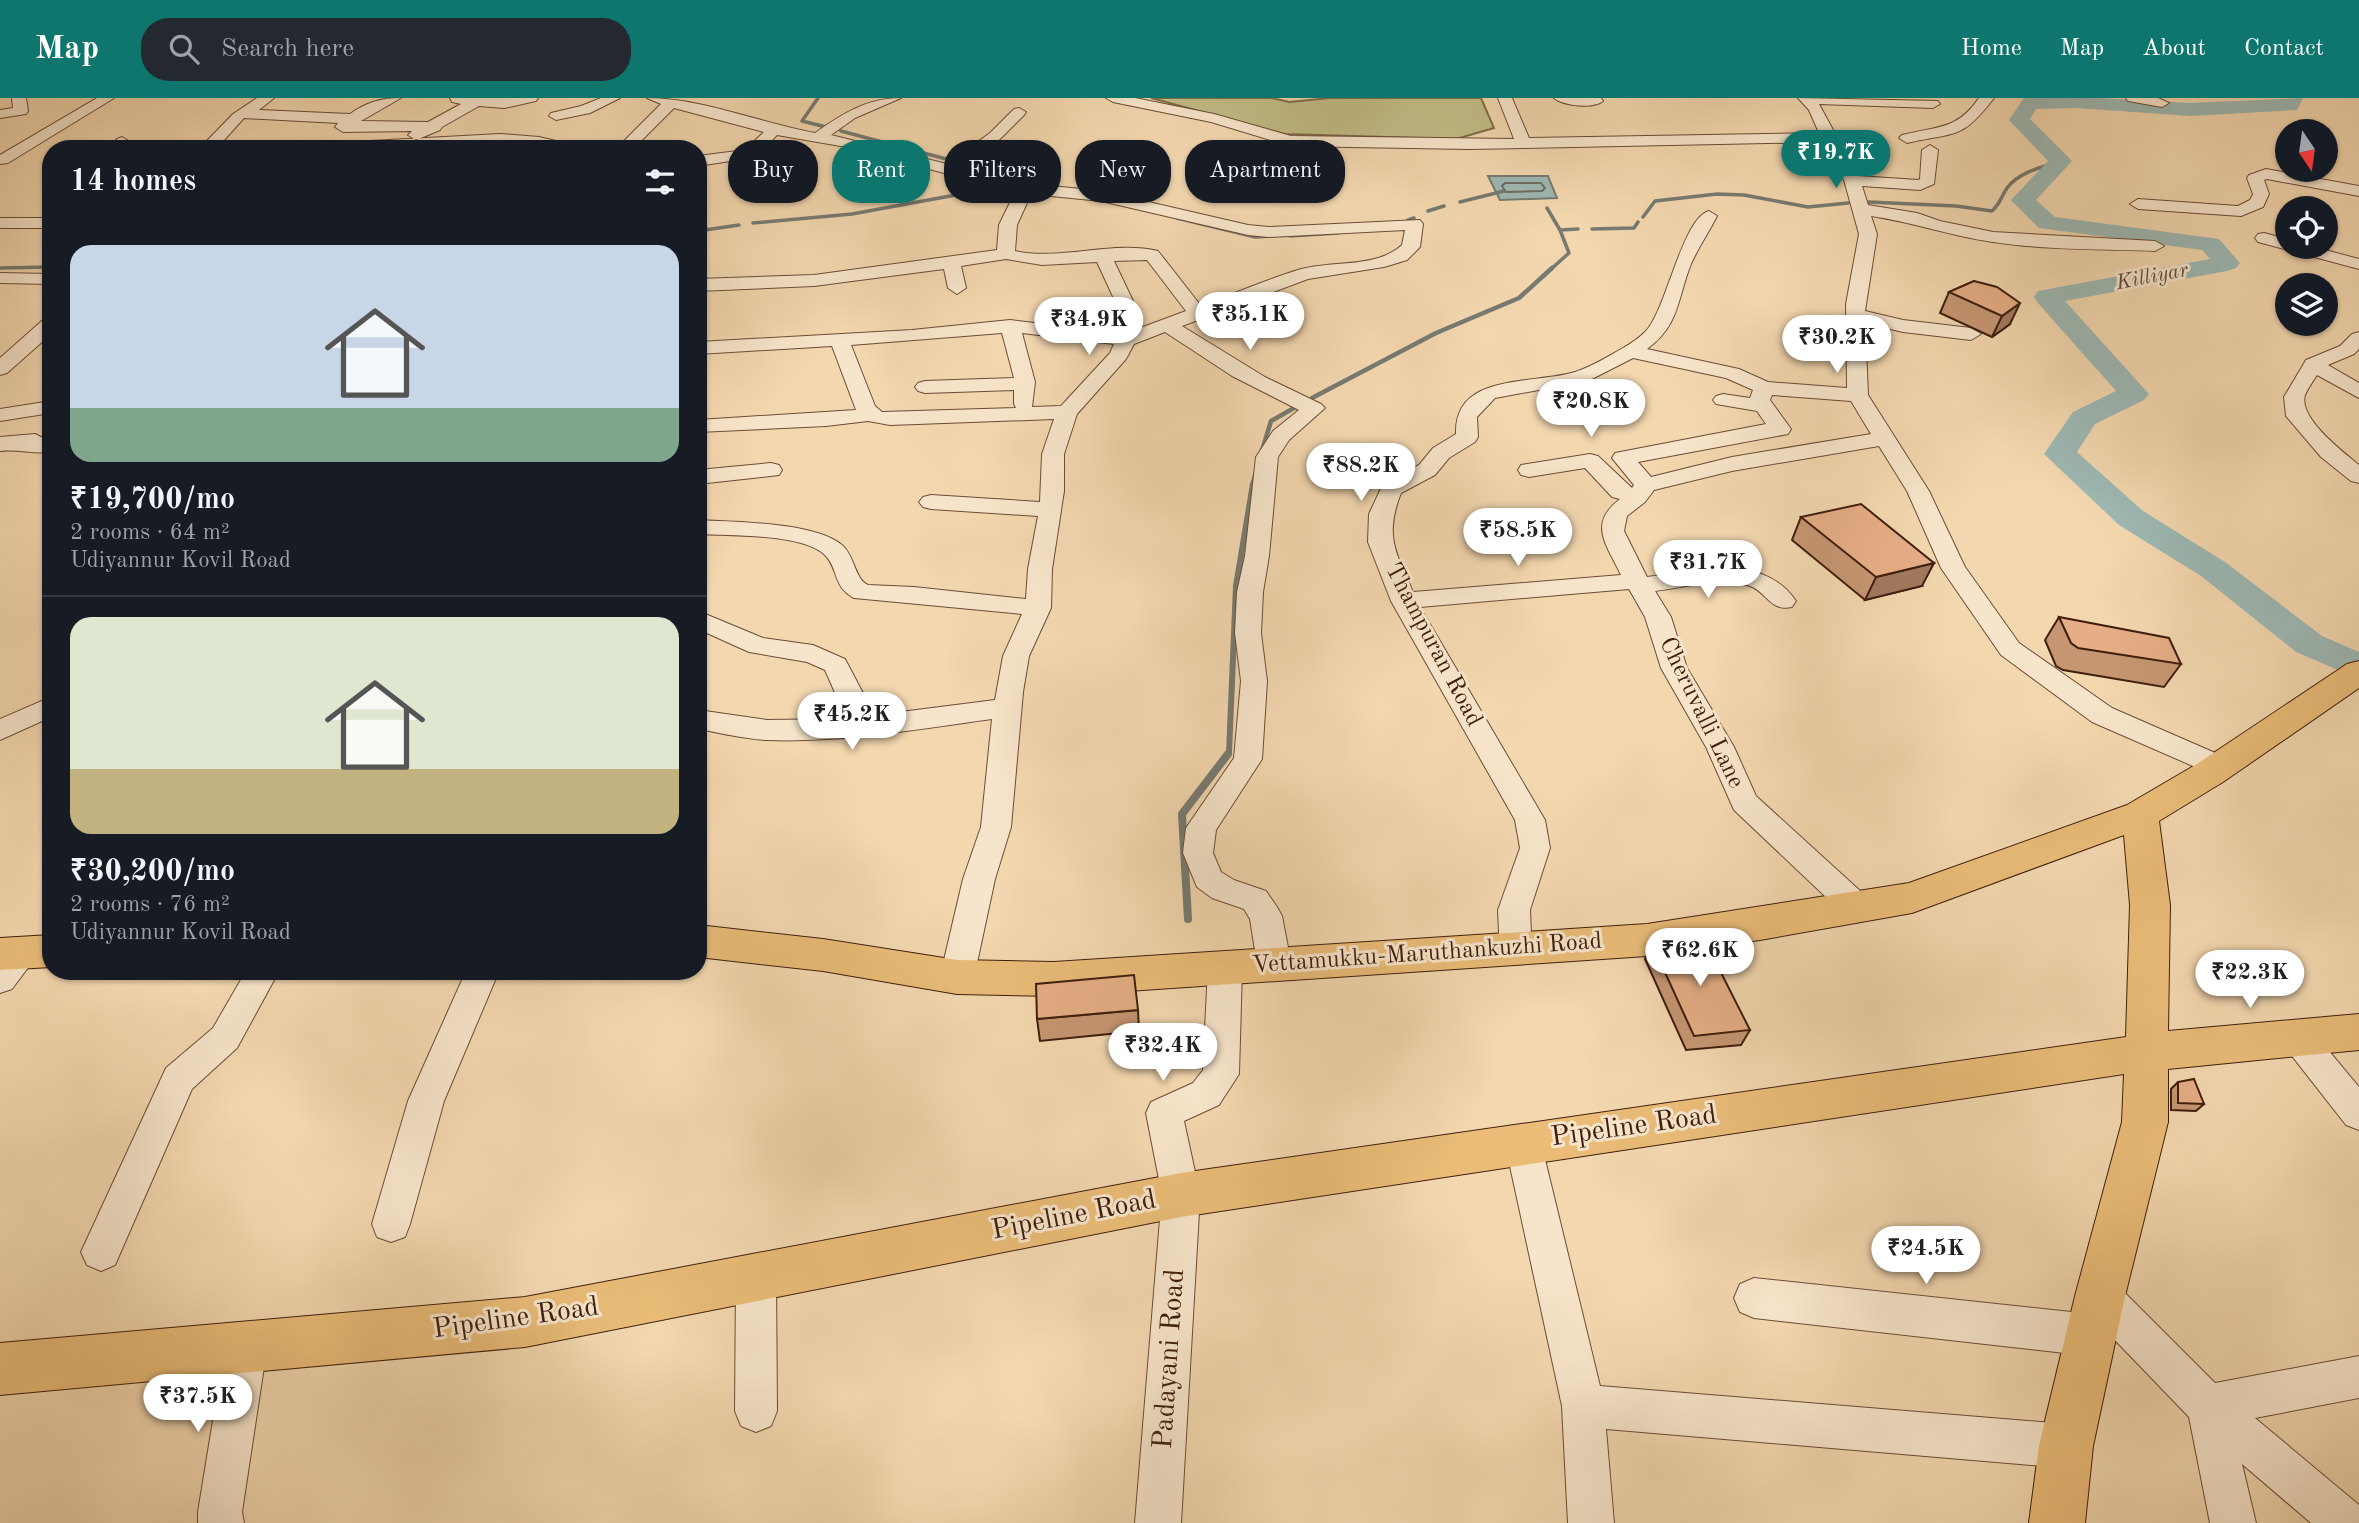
<!DOCTYPE html>
<html lang="en">
<head>
<meta charset="utf-8">
<style>
  :root { --surface:#171b24; --page:#242831; --text:#f1f3f6; --muted:#9ea1a6; --line:#363941; --accent:#0f766e }
  body { margin:0; font-family:"Old Standard TT",serif; background:var(--page); color:var(--text); height:100vh; display:flex; flex-direction:column; font-size:26px; white-space:nowrap }
  * { box-sizing:border-box; margin:0 }
  p { font-size:23px; color:var(--muted) }
  .icon { flex:none; width:38px; height:38px; fill:none; stroke:currentColor; stroke-width:2; stroke-linecap:round; stroke-linejoin:round }
  .map { position:relative; flex:1; overflow:hidden }
  .panel { position:absolute; left:42px; top:42px; width:665px; height:840px; display:flex; flex-direction:column; background:var(--surface); border-radius:28px; box-shadow:0 2px 5px #0004 }
  .panel>* { flex:none }
  .hud { position:absolute; left:728px; top:42px; width:665px; height:63px; display:flex; gap:14px }
  .needle { width:46px; rotate:167deg }
  .fabs { position:absolute; left:2275px; top:21px; display:grid; gap:14px }
  .fabs a { display:grid; place-items:center; width:63px; height:63px; border-radius:50%; background:var(--surface); box-shadow:0 2px 5px #0004; font-size:35px }
  .price { position:absolute; translate:-50% -60px; padding:0 16px; border-radius:24px; background:#fff; color:#222; font-size:23px; line-height:46px; filter:drop-shadow(0 2px 4px #0008) }
  .price::after { content:''; position:absolute; left:50%; top:42px; width:21px; height:16px; margin-left:-10px; background:inherit; clip-path:polygon(0 0,100% 0,50% 100%) }
  .price.selected { background:var(--accent); color:#fff }
  ul { padding:0; list-style:none }
  li { display:grid; align-content:center; gap:14px; height:371px; padding:0 28px }
  li+li { border-top:2px solid var(--line) }
  li span { display:grid; place-items:center; height:217px; border-radius:21px; color:#555 }
  li>.icon { margin-inline-start:auto }
  span .icon { width:126px; height:126px; fill:#fffc; stroke-width:1 }
  li b { font-size:30px }
  h2 { display:flex; justify-content:space-between; align-items:center; height:84px; padding:0 28px; font-size:30px }
  .pill { padding:0 24px; border-radius:28px; background:var(--surface); box-shadow:0 2px 5px #0004; font-size:24px; line-height:63px }
  .pill.selected { background:var(--accent); color:#fff }
  header { display:flex; align-items:center; gap:42px; box-sizing:border-box; height:98px; padding:0 35px; background:var(--accent); color:#fff }
  header strong { font-size:33px }
  nav { display:flex; gap:38px; margin-inline-start:auto; font-size:24px }
  .search { width:490px; height:63px; background:var(--page); display:flex; align-items:center; gap:18px; box-sizing:border-box; padding:0 24px; border-radius:28px; color:var(--muted); font-size:26px }
  .map>svg:first-child { display:block }
  .green { fill:#c2bc86; stroke:#806d4a; stroke-width:2 }
  .water { fill:#9db8b3; stroke:#777a71; stroke-width:2 }
  .lines { fill:none; stroke-linecap:round; stroke-linejoin:round }
  .shore { stroke:#6e6b60; stroke-width:2 }
  .stream-far3 { stroke:#777a71; stroke-width:3.5 }
  .stream-far2 { stroke:#777a71; stroke-width:4.5 }
  .stream-far1 { stroke:#777a71; stroke-width:6 }
  .stream { stroke:#777a71; stroke-width:8 }
  .river { fill:#9db8b3; fill-rule:evenodd }
  .minor-casing { stroke:#6c4c36; stroke-width:2 }
  .major-casing { stroke:#3f1e0e; stroke-width:2 }
  .minor { fill:#f7e5cb; fill-rule:evenodd }
  .major { fill:#eabc78; fill-rule:evenodd }
  .wall { fill:#c69673; stroke:#3f1e0e; stroke-width:2 }
  .shaded-wall { fill:#a17a5e; stroke:#3f1e0e; stroke-width:2 }
  .building { fill:#e6ae86; stroke:#3f1e0e; stroke-width:2 }
  .labels { text-anchor:middle; dominant-baseline:central; stroke-width:6; stroke-linejoin:round; paint-order:stroke }
  .far-water-label { font-size:21px; font-style:italic; fill:#5b4c40; stroke:#f7e5cb }
  .street-label { font-size:24px; fill:#3f1e0e; stroke:#f7e5cb }
  .near-street-label { font-size:28px; fill:#3f1e0e; stroke:#f7e5cb }
</style>
</head>
<body>
<header>
<strong>Map</strong>
<div class="search"><svg class="icon" aria-label="search" viewBox="0 0 24 24"><circle cx="10" cy="10" r="6"/><path d="M15 15l6 6"/></svg>Search here</div>
<nav><a>Home</a><a>Map</a><a>About</a><a>Contact</a></nav>
</header>
<div class="map">
<svg width="2359" height="1425" viewBox="0 0 2359 1425">
  <rect width="100%" height="100%" fill="#f3d7af"/>
  <filter id="stains"><feTurbulence type="fractalNoise" baseFrequency=".00286" numOctaves="4"/><feColorMatrix values="0 0 0 0 .2 0 0 0 0 .09 0 0 0 0 .02 0 0 0 .5 -.17"/></filter>
  <radialGradient id="worn" r=".72"><stop offset=".6" stop-color="#630" stop-opacity="0"/><stop offset="1" stop-color="#630" stop-opacity=".3"/></radialGradient>
  <path class="green" d="M 1151,0 L 1272,0 L 1289,4 L 1330,0 L 1481,0 L 1494,30 L 1456,41 L 1285,36 Z"/>
  <path class="water" d="M 1488,78 L 1548,78 L 1557,100 L 1500,102 Z"/>
  <g class="lines">
    <path class="shore" d="M 1505,85 L 1541,85 L 1545,90 L 1542,93 L 1506,94 L 1502,88 Z"/>
    <path class="stream-far3" d="M 818,0 L 802,23 L 826,29
      M 841,33 L 965,66 L 997,82
      M 1460,104 L 1504,93
      M 1869,104 L 1956,108 L 1992,113 C 2000,106 2001,99 2007,90 C 2019,74 2042,69 2061,63
      M 1547,110 L 1560,132
      M 1428,113 L 1444,108
      M 1643,119 L 1655,103 L 1717,96 L 1744,97 L 1808,109 L 1848,105
      M 1177,120 L 1255,139 L 1272,138
      M 1408,122 L 1414,120
      M 753,125 L 852,116 L 994,90
      M 1592,131 L 1634,130 L 1638,124
      M 698,133 L 739,127
      M 1290,138 L 1338,135
      M 0,170 L 51,169
      M 1550,172 L 1569,155 L 1560,132 L 1578,131"/>
    <path class="stream-far2" d="M 1312,300 L 1436,235 L 1519,200 L 1552,170
      M 1261,356 L 1271,323 L 1294,310
      M 1252,388 L 1256,374"/>
    <path class="stream-far1" d="M 1227,658 L 1229,655 L 1236,488 L 1253,386"/>
    <path class="stream" d="M 1188,821 L 1182,716 L 1228,656"/>
    <path class="river" d="M 2024,0 L 2100,0 L 2190,5 L 2303,0 L 2297,12 L 2190,18 L 2076,10 L 2036,11 L 2030,21 L 2072,63 L 2036,102 L 2055,119 L 2219,141 L 2240,165 L 2236,170 L 2227,173 L 2065,203 L 2149,296 L 2144,302 L 2095,326 L 2077,354 L 2143,413 L 2225,464 L 2322,538 L 2359,554 L 2359,581 L 2296,554 L 2201,478 L 2119,427 L 2044,356 L 2073,314 L 2116,293 L 2038,205 L 2034,199 L 2038,193 L 2210,161 L 2202,152 L 2039,130 L 2011,102 L 2048,63 L 2009,22 Z"/>
    <g class="minor-casing">
      <path id="minor" d="M 12,0 L 26,0 L 28,13 L 26,16 L 0,20 L 0,12 L 13,10 Z
        M 97,0 L 114,0 L 8,65 L 0,66 L 0,57 Z
        M 257,0 L 274,0 L 259,12 L 350,16 C 367,4 381,0 401,0 L 361,23 L 428,24 L 461,6 L 452,4 L 450,0 L 538,0 L 536,3 L 504,10 L 479,8 L 442,29 L 440,32 L 416,42 L 408,37 L 412,33 L 343,34 L 335,29 L 338,25 L 244,20 L 216,51 L 199,51 L 233,16 Z
        M 601,0 L 620,0 L 590,15 L 556,22 L 549,18 L 551,15 L 581,8 Z
        M 647,0 C 700,0 761,25 815,35 C 842,16 867,0 901,0 L 855,20 L 831,37 L 947,66 L 990,35 L 1014,11 L 1019,10 L 1026,14 L 1024,17 L 1000,41 L 961,71 L 990,82 L 1101,93 L 1248,127 L 1268,129 L 1420,122 L 1423,126 L 1420,149 L 1407,162 L 1384,169 L 1308,181 L 1182,228 L 1265,279 L 1321,306 L 1325,310 L 1289,342 L 1278,359 L 1269,458 L 1263,494 L 1261,535 L 1267,583 L 1262,661 L 1216,732 L 1213,755 L 1221,774 L 1234,782 L 1266,793 L 1277,809 L 1282,818 L 1291,865 L 1286,874 L 1274,878 L 1262,874 L 1257,865 L 1250,821 L 1244,811 L 1212,800 L 1197,789 L 1183,755 L 1186,730 L 1234,660 L 1241,583 L 1235,535 L 1237,494 L 1245,458 L 1256,359 L 1273,333 L 1299,312 L 1232,278 L 1165,234 L 1134,246 L 1126,261 L 1077,316 L 1064,356 L 1064,393 L 1052,471 L 1051,510 L 1029,558 L 1023,594 L 1011,729 L 995,781 L 974,879 L 969,889 L 957,893 L 945,889 L 940,879 L 963,781 L 981,729 L 992,621 C 918,631 843,645 767,642 C 744,641 721,635 698,631 L 698,612 L 767,622 L 841,621 L 836,597 L 825,572 L 807,564 L 749,554 L 698,531 L 698,513 L 763,540 L 813,547 L 845,561 L 864,597 L 869,618 L 995,602 L 1003,558 L 1022,516 L 854,500 C 832,488 839,471 825,457 C 802,435 729,438 698,436 L 698,422 C 734,424 815,424 842,447 C 855,458 854,480 868,487 L 914,489 L 1026,501 L 1028,471 L 1038,418 L 931,411 L 923,409 L 919,404 L 923,399 L 931,397 L 1040,404 L 1042,356 L 1054,321 L 890,327 L 868,323 L 826,328 L 698,334 L 698,322 L 856,312 L 832,248 L 698,256 L 698,244 L 912,232 L 1010,222 L 1124,236 L 1186,213 L 1147,162 L 1114,163 L 1133,203 L 1131,218 L 1121,224 L 1111,218 L 1115,203 L 1097,164 L 1042,167 L 1006,161 L 961,168 L 966,190 L 957,196 L 948,190 L 944,171 L 814,188 L 698,193 L 698,181 L 814,177 L 997,152 L 999,127 L 1015,94 L 981,90 L 944,75 L 852,50 L 777,37 L 756,59 L 698,68 L 698,58 L 745,52 L 764,34 L 674,10 L 633,51 L 616,51 L 661,6 ZM 1031,96 L 1101,103 L 1248,137 L 1268,139 L 1405,132 L 1402,147 C 1376,171 1330,162 1298,172 C 1265,182 1233,196 1201,208 L 1158,153 C 1112,142 1062,163 1015,153 L 1017,127 ZM 1002,235 L 1014,280 L 925,283 L 918,285 L 915,289 L 918,293 L 925,295 L 1014,292 L 1014,306 L 1016,310 L 882,314 L 875,308 L 851,247 ZM 1022,235 L 1114,246 L 1110,255 L 1061,308 L 1032,309 L 1035,284 Z
        M 1106,0 L 1135,0 L 1214,16 L 1291,38 L 1514,41 L 1498,0 L 1512,0 L 1529,40 L 1819,35 L 1809,12 L 1798,0 L 1938,3 L 1940,6 L 1933,10 L 1819,6 L 1858,78 L 1918,82 L 1920,81 L 1922,52 L 1930,47 L 1938,52 L 1934,86 L 1920,92 L 1862,88 L 1868,107 L 1917,115 L 1940,123 L 1993,134 L 2155,143 L 2164,148 L 2155,153 C 2101,151 2046,152 1993,144 C 1951,138 1912,124 1871,118 L 1877,136 L 1865,213 L 1903,222 L 1971,230 L 1981,236 L 1971,242 L 1903,234 L 1865,225 L 1868,297 L 1929,393 L 1965,469 L 2019,545 L 2112,610 L 2229,661 L 2233,668 L 2229,675 L 2219,678 L 2209,675 L 2092,624 L 2001,557 L 1941,470 L 1907,393 L 1879,348 L 1732,373 L 1654,392 L 1645,404 L 1627,418 L 1624,433 L 1647,479 C 1696,473 1763,454 1796,503 L 1792,509 C 1770,514 1767,494 1750,488 C 1722,477 1683,490 1655,493 L 1671,519 L 1687,570 L 1734,649 L 1756,698 L 1869,801 L 1874,810 L 1869,819 L 1858,822 L 1847,819 L 1734,712 L 1706,649 L 1661,570 L 1645,519 L 1629,491 L 1420,509 L 1545,722 L 1550,750 L 1530,812 L 1531,835 L 1521,860 L 1509,864 L 1497,860 L 1493,851 L 1499,835 L 1498,812 L 1520,750 L 1515,722 L 1391,503 L 1368,444 L 1369,416 L 1383,386 L 1419,367 L 1433,350 L 1456,336 C 1454,274 1533,287 1575,274 C 1591,269 1609,258 1623,250 C 1630,246 1639,240 1645,234 C 1666,214 1682,120 1709,113 L 1717,118 C 1709,134 1698,150 1691,166 C 1677,201 1680,227 1647,251 L 1739,271 L 1768,284 L 1847,290 L 1846,206 L 1859,136 L 1844,82 L 1824,44 L 1469,51 L 1290,48 L 1211,24 L 1113,4 ZM 1633,260 L 1726,280 L 1753,292 L 1750,300 L 1723,296 L 1716,298 L 1713,302 L 1716,306 L 1757,313 L 1766,326 L 1615,355 L 1612,360 L 1634,387 L 1632,390 L 1598,358 L 1590,356 L 1521,367 L 1518,372 L 1521,377 L 1529,379 L 1585,370 L 1612,399 L 1620,401 C 1587,426 1607,447 1621,477 L 1413,494 C 1396,454 1384,439 1401,395 L 1435,377 L 1449,360 L 1475,344 L 1478,339 L 1477,319 L 1495,300 L 1588,283 ZM 1772,297 L 1851,303 L 1871,336 L 1732,359 L 1651,379 L 1638,364 L 1788,336 L 1791,331 L 1770,302 Z
        M 1554,0 L 1601,0 L 1603,3 C 1594,11 1563,8 1554,0 Z
        M 1979,0 L 1994,0 C 1962,42 1956,34 1907,45 L 1899,40 L 1902,37 C 1937,28 1956,33 1979,0 Z
        M 2126,0 L 2158,0 L 2169,5 L 2162,9 L 2128,3 Z
        M 500,36 L 539,39 L 560,44 L 564,51 L 500,45 L 420,51 L 307,51 L 315,46 Z
        M 122,39 L 130,44 L 124,51 L 108,51 L 117,41 Z
        M 2266,71 L 2359,88 L 2359,98 L 2267,81 L 2264,82 L 2269,96 L 2263,109 L 2241,118 L 2138,111 L 2130,106 L 2138,101 L 2238,108 L 2250,102 L 2253,96 L 2247,80 L 2249,77 Z
        M 0,120 L 51,120 L 51,130 L 0,130 Z
        M 2264,135 L 2287,141 L 2287,149 L 2314,149 L 2359,161 L 2359,171 L 2258,144 L 2255,140 L 2258,136 Z
        M 0,175 L 51,176 L 51,186 L 0,185 Z
        M 51,219 L 51,236 L 7,275 L 0,277 L 0,260 L 44,221 Z
        M 2359,234 L 2359,251 L 2354,256 L 2328,267 L 2359,285 L 2359,300 L 2317,277 C 2313,283 2308,290 2305,297 C 2298,320 2343,354 2359,367 L 2359,385 L 2351,383 L 2321,359 L 2286,318 L 2284,299 L 2306,262 L 2340,248 L 2352,236 Z
        M 51,303 L 51,315 L 0,323 L 0,311 Z
        M 35,336 L 45,341 L 51,340 L 51,354 C 32,356 19,351 0,353 L 0,339 Z
        M 771,365 L 779,367 L 782,372 L 779,377 L 698,386 L 698,372 Z
        M 51,599 L 51,619 L 0,642 L 0,621 Z
        M 23,842 L 35,846 L 39,855 L 12,891 L 0,895 L 0,858 L 11,846 Z
        M 1225,856 L 1237,860 L 1242,870 L 1239,976 L 1219,1007 L 1184,1023 L 1200,1097 L 1181,1425 L 1135,1425 L 1162,1097 L 1146,1015 L 1151,1004 L 1193,985 L 1203,972 L 1208,870 L 1213,860 Z
        M 246,873 L 279,873 L 237,950 L 192,991 L 115,1167 L 101,1173 L 87,1167 L 81,1154 L 166,970 L 213,930 Z
        M 466,873 L 499,873 L 444,1003 L 410,1126 L 405,1139 L 391,1144 L 377,1139 L 372,1126 L 408,1003 Z
        M 2297,924 L 2309,929 L 2359,989 L 2359,1032 L 2346,1027 L 2285,949 L 2280,939 L 2285,929 Z
        M 1523,1028 L 1536,1033 L 1541,1045 L 1600,1288 L 2066,1326 L 2081,1333 L 2088,1348 L 2081,1363 L 2066,1370 L 1606,1331 L 1614,1425 L 1568,1425 L 1562,1308 L 1505,1045 L 1510,1033 Z
        M 756,1160 L 770,1166 L 776,1180 L 777,1313 L 771,1328 L 756,1334 L 741,1328 L 735,1313 L 736,1180 L 742,1166 Z
        M 2100,1178 L 2114,1184 L 2215,1285 L 2359,1258 L 2359,1300 L 2255,1320 L 2359,1407 L 2359,1425 L 2311,1425 L 2242,1366 L 2256,1425 L 2210,1425 L 2189,1319 L 2111,1238 L 2106,1252 L 2091,1258 L 1754,1220 L 1740,1214 L 1734,1200 L 1740,1186 L 1754,1180 L 2090,1216 L 2080,1198 L 2086,1184 Z
        M 246,1228 L 261,1234 L 267,1249 L 242,1414 L 244,1425 L 198,1425 L 198,1414 L 225,1249 L 231,1234 Z"/>
    </g>
    <g class="major-casing">
      <path id="major" d="M 2359,563 L 2359,590 L 2223,684 L 2159,723 L 2170,807 L 2168,933 L 2359,916 L 2359,952 L 2168,971 L 2168,1024 L 2125,1198 L 2093,1348 L 2085,1425 L 2029,1425 L 2039,1348 L 2075,1198 L 2122,1024 L 2124,976 L 1181,1119 L 525,1249 L 0,1297 L 0,1245 L 525,1199 L 1181,1075 L 2126,939 L 2130,807 L 2124,737 L 1912,815 L 1760,842 L 1647,858 L 1054,898 L 957,896 L 823,873 L 698,859 L 698,827 L 823,841 L 957,862 L 1054,864 L 1647,826 L 1909,785 L 2127,707 L 2197,666 L 2347,566 Z
        M 51,837 L 51,869 L 0,872 L 0,840 Z"/>
    </g>
    <use href="#minor" class="minor"/>
    <use href="#major" class="major"/>
  </g>
  <path class="wall" d="M 1974,183 L 2010,226 L 1992,239 L 1940,215 L 1949,194 Z
    M 1801,419 L 1922,488 L 1865,502 L 1792,442 Z
    M 2059,519 L 2181,566 L 2164,589 L 2063,572 L 2056,568 L 2045,542 Z
    M 1652,846 L 1750,932 L 1741,947 L 1686,952 L 1645,861 Z
    M 1138,912 L 1139,933 L 1040,943 L 1037,921 Z
    M 2178,984 L 2204,1006 L 2196,1013 L 2171,1012 L 2171,991 Z"/>
  <path class="shaded-wall" d="M 2020,205 L 2010,226 L 1992,239 L 2002,218 Z
    M 1934,465 L 1922,488 L 1865,502 L 1876,479 Z"/>
  <path class="building" d="M 1974,183 L 1997,189 L 2020,205 L 2002,218 L 1949,194 Z
    M 1861,406 L 1934,465 L 1876,479 L 1801,419 Z
    M 2059,519 L 2169,540 L 2181,566 L 2078,550 L 2071,545 Z
    M 1704,841 L 1750,932 L 1694,938 L 1652,846 Z
    M 1134,877 L 1138,912 L 1037,921 L 1036,886 Z
    M 2194,981 L 2204,1006 L 2178,1005 L 2178,984 Z"/>
  <g class="labels">
    <g class="far-water-label">
      <text transform="translate(2152 179) rotate(-11)">Killiyar</text>
    </g>
    <g class="street-label">
      <text transform="translate(1433 547) rotate(62)">Thampuran Road</text>
      <text transform="translate(1701 615) rotate(64)">Cheruvalli Lane</text>
      <text transform="translate(1427 856) rotate(-4)">Vettamukku-Maruthankuzhi Road</text>
    </g>
    <g class="near-street-label">
      <text transform="translate(1634 1029) rotate(-8)">Pipeline Road</text>
      <text transform="translate(1074 1118) rotate(-11)">Pipeline Road</text>
      <text transform="translate(516 1221) rotate(-8)">Pipeline Road</text>
      <text transform="translate(1170 1261) rotate(-86)">Padayani Road</text>
    </g>
  </g>
  <rect width="100%" height="100%" filter="url(#stains)"/>
  <rect width="100%" height="100%" fill="url(#worn)"/>
</svg>
<div class="fabs">
<a><svg class="needle" viewBox="-14 -14 28 28"><path d="M0-13l5 13h-10z" fill="#e53935"/><path d="M0 13l5-13h-10z" fill="#9ea1a6"/></svg></a>
<a><svg class="icon" aria-label="locate" viewBox="0 0 24 24"><circle cx="12" cy="12" r="6"/><path d="M12 2v4M12 18v4M2 12h4M18 12h4"/></svg></a>
<a><svg class="icon" aria-label="layers" viewBox="0 0 24 24"><path d="M12 4l9 5-9 5-9-5zM3 14l9 5 9-5"/></svg></a>
</div>
<b class="price selected" style="left:1836px;top:92px">₹19.7K</b>
<b class="price" style="left:1250px;top:254px">₹35.1K</b>
<b class="price" style="left:1089px;top:259px">₹34.9K</b>
<b class="price" style="left:1837px;top:277px">₹30.2K</b>
<b class="price" style="left:1591px;top:341px">₹20.8K</b>
<b class="price" style="left:1361px;top:405px">₹88.2K</b>
<b class="price" style="left:1518px;top:470px">₹58.5K</b>
<b class="price" style="left:1708px;top:502px">₹31.7K</b>
<b class="price" style="left:852px;top:654px">₹45.2K</b>
<b class="price" style="left:1700px;top:890px">₹62.6K</b>
<b class="price" style="left:2250px;top:912px">₹22.3K</b>
<b class="price" style="left:1163px;top:985px">₹32.4K</b>
<b class="price" style="left:1926px;top:1188px">₹24.5K</b>
<b class="price" style="left:198px;top:1336px">₹37.5K</b>
<div class="hud">
<a class="pill">Buy</a>
<a class="pill selected">Rent</a>
<a class="pill">Filters</a>
<a class="pill">New</a>
<a class="pill">Apartment</a>
</div>
<section class="panel">
<h2>14 homes<svg class="icon" aria-label="filters" viewBox="0 0 24 24"><path d="M4 7h16M4 17h16"/><circle cx="9" cy="7" r="2"/><circle cx="15" cy="17" r="2"/></svg></h2>
<ul>
<li><span style="background:linear-gradient(#c9d6e8 75%,#7fa58c 0)"><svg class="icon" aria-label="home" viewBox="0 0 24 24"><path d="M3 11l9-7 9 7M6 9v11h12V9"/></svg></span><div><b>₹19,700/mo</b><p>2 rooms · 64 m²</p><p>Udiyannur Kovil Road</p></div></li>
<li><span style="background:linear-gradient(#dfe7d0 70%,#c2b280 0)"><svg class="icon" aria-label="home" viewBox="0 0 24 24"><path d="M3 11l9-7 9 7M6 9v11h12V9"/></svg></span><div><b>₹30,200/mo</b><p>2 rooms · 76 m²</p><p>Udiyannur Kovil Road</p></div></li>
</ul>
</section>
</div>
</body>
</html>
